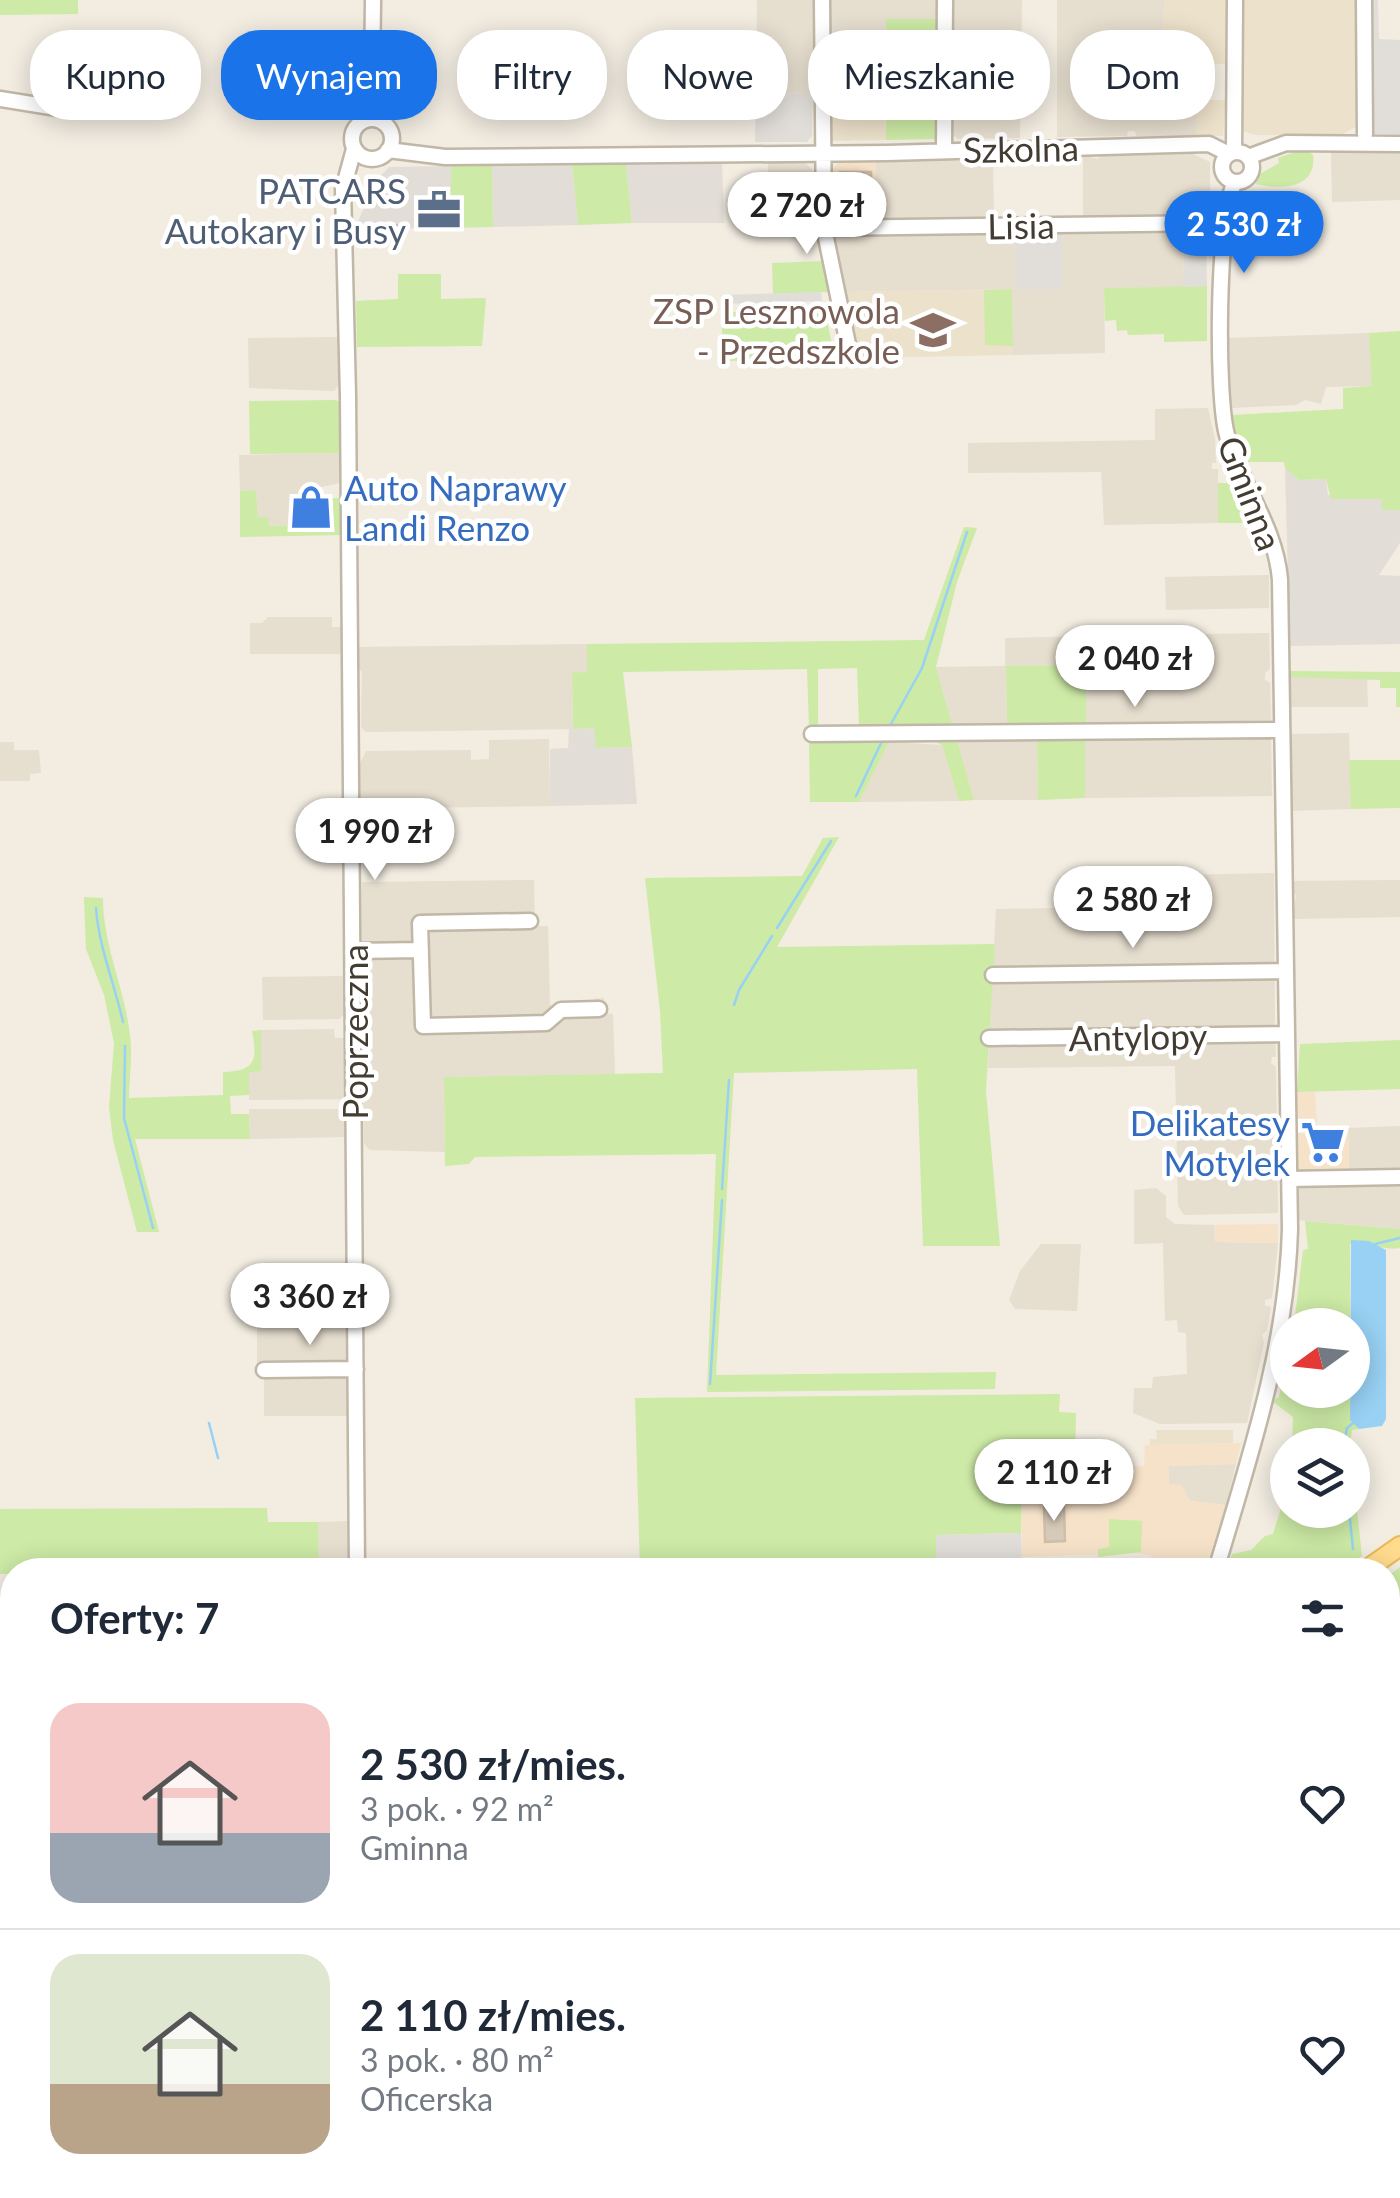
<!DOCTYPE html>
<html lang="pl">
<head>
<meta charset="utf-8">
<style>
  :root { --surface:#fff; --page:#f6f6f7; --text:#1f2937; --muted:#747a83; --line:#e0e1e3; --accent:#1a73e8 }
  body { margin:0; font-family:Lato,sans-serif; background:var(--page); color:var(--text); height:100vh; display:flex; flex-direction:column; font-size:38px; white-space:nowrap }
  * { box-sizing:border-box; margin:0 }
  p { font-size:32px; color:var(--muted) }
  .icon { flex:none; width:55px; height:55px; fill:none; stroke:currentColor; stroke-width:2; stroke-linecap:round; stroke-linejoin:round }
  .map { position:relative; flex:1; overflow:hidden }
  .drawer { position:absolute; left:0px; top:1558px; width:1400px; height:642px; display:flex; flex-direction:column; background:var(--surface); border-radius:40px 40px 0 0; box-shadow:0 5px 25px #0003 }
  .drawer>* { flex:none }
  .guide { position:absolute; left:30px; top:30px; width:1340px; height:90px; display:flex; gap:20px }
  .needle { width:65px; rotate:255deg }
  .fabs { position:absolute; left:1270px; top:1308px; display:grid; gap:20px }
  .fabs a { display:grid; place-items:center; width:100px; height:100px; border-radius:50%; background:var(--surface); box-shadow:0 5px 25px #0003; font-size:50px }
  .price { position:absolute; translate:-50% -85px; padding:0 22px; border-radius:35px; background:#fff; color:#222; font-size:32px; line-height:65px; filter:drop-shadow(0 2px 5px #0008) }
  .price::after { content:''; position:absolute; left:50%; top:60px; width:30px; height:22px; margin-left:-15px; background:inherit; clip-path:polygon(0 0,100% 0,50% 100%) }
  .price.selected { background:var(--accent); color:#fff }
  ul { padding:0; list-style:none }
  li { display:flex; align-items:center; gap:30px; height:250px; padding:0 50px }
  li+li { border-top:2px solid var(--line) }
  li span { display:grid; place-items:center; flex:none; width:280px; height:200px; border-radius:30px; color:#555 }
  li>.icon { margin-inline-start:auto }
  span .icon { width:120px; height:120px; fill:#fffc; stroke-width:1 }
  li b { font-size:42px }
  h2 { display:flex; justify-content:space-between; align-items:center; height:120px; padding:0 50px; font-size:42px }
  .pill { padding:0 35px; border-radius:40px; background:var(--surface); box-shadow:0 5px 25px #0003; font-size:35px; line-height:90px }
  .pill.selected { background:var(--accent); color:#fff }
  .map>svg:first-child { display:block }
  .residential { fill:#e6decf }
  .commercial { fill:#f6e2c9 }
  .industrial { fill:#e3ddd7 }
  .education { fill:#ece1ca }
  .green { fill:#cdeaa6 }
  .parking { fill:#e1deda }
  .water { fill:#98d1f4 }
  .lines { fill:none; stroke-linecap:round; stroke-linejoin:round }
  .stream { stroke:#98d1f4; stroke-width:2.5 }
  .building { fill:#d7cab9; stroke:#cfbfa9; stroke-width:2.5 }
  .minor-casing { stroke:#c0b7a6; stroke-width:19 }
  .major-casing { stroke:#eab957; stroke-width:22 }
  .minor { stroke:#fff; stroke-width:14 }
  .major { stroke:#ffdb8d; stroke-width:18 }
  .labels { text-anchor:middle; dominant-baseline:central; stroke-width:9; stroke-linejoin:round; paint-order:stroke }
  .street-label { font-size:35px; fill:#433c32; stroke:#fff }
  .service-label { font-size:35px; fill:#4e5e75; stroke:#fff; text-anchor:end }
  .education-label { font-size:35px; fill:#785e54; stroke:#fff; text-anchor:end }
  .shop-label { font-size:35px; fill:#366cbe; stroke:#fff; text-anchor:start }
</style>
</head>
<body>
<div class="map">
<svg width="1400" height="2198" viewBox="0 0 1400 2198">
  <rect width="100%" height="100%" fill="#f2ece1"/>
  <path class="residential" d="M 757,0 L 813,0 L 813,94 L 756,93 Z
    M 829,0 L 937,0 L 936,19 L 886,19 L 885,94 L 828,94 Z
    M 952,0 L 1022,0 L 1020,138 L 958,139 L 951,133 Z
    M 1057,0 L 1164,0 L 1163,99 L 1196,100 L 1196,136 L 1136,136 L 1135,131 L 1128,131 L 1127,136 L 1057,137 Z
    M 1400,150 L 1400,200 L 1332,202 L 1331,151 Z
    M 1193,154 L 1210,162 L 1210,192 L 1205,201 L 1210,206 L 1210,216 L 1083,218 L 1083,155 L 1097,159 L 1103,155 Z
    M 993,158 L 994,220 L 876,221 L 876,160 Z
    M 803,160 L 815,173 L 814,222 L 768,223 L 768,161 Z
    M 1183,227 L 1184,287 L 1104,288 L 1105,353 L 1013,355 L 1012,289 L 845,292 L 834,236 L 838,231 L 1016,229 L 1062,289 L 1062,228 Z
    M 1369,333 L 1373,386 L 1326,387 L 1321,404 L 1305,400 L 1296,405 L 1231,408 L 1229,338 Z
    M 339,337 L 339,385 L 334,391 L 249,388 L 248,338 Z
    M 1208,408 L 1215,439 L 1216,463 L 1212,463 L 1212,469 L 1218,469 L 1218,523 L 1104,525 L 1101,472 L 968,473 L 968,443 L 1155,440 L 1155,409 Z
    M 339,453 L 340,483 L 317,488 L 318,515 L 304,515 L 299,525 L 268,526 L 258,517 L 256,490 L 240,491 L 239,455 Z
    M 1269,575 L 1269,608 L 1166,610 L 1165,577 Z
    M 268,617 L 332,617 L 332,627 L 346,627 L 346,654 L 250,654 L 250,623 L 262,623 Z
    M 1269,633 L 1270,669 L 1265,673 L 1265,680 L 1270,683 L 1271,723 L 1086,725 L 1085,665 L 1006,666 L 1007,726 L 953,727 L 936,667 L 1005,666 L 1005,638 L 1085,636 L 1086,664 L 1206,662 L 1204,634 Z
    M 587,644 L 587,673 L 572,673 L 573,729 L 366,732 L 361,727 L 362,672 L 357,666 L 356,647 Z
    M 1290,677 L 1367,677 L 1368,707 L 1290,707 Z
    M 1349,733 L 1351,809 L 1291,811 L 1290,734 Z
    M 1271,736 L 1272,796 L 1085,798 L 1085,738 Z
    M 549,739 L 550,806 L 357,809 L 357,769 L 366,751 L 471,750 L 471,760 L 489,759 L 489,740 Z
    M 957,740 L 1037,740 L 1038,800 L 974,800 Z
    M 0,742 L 14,742 L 14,750 L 39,750 L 41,773 L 30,774 L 30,781 L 0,781 Z
    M 889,742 L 942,745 L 959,801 L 859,802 Z
    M 1274,873 L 1275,1023 L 1269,1029 L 1270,1041 L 1275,1041 L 1276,1057 L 1272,1057 L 1271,1063 L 1276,1067 L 1278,1213 L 1184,1215 L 1178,1206 L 1175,1066 L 988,1068 L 996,909 L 1180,906 L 1181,875 Z
    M 534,880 L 535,926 L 548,926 L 550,1005 L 588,1005 L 594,999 L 604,998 L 604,1013 L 613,1014 L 615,1074 L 444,1077 L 445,1152 L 370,1150 L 364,1144 L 363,1079 L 359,1078 L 362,882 Z
    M 1400,880 L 1400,917 L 1293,919 L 1296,895 L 1292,893 L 1292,881 Z
    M 344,976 L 345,1014 L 339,1019 L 263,1020 L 262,977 Z
    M 334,1029 L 335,1038 L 348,1038 L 349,1099 L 249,1100 L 249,1071 L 261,1071 L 261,1030 Z
    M 249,1109 L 346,1109 L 345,1137 L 250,1139 Z
    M 1400,1126 L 1400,1229 L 1297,1220 L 1296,1170 L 1301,1175 L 1349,1173 L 1349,1128 Z
    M 1156,1188 L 1166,1196 L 1166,1217 L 1175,1224 L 1214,1225 L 1215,1242 L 1278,1243 L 1272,1298 L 1265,1300 L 1265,1305 L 1271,1307 L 1267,1330 L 1262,1335 L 1264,1342 L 1247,1423 L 1160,1424 L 1133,1413 L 1134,1388 L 1152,1388 L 1153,1377 L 1187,1374 L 1186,1333 L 1178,1332 L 1177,1320 L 1165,1321 L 1163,1243 L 1134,1244 L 1134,1190 Z
    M 1041,1244 L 1081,1244 L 1077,1311 L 1015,1309 L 1009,1300 L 1020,1271 Z
    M 346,1322 L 348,1362 L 257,1364 L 257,1323 Z
    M 346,1375 L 347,1416 L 264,1416 L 264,1376 Z
    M 1236,1464 L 1226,1505 L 1190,1501 L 1169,1485 L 1168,1466 Z
    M 348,1521 L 348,1570 L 319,1570 L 318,1522 Z"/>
  <path class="commercial" d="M 841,160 L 876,160 L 876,221 L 830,222 L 830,172 Z
    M 1294,1092 L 1315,1092 L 1317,1129 L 1349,1128 L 1349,1173 L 1300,1175 L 1296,1170 Z
    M 1278,1224 L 1278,1243 L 1215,1242 L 1214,1225 Z
    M 1241,1443 L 1236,1464 L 1169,1466 L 1169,1484 L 1182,1485 L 1190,1501 L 1226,1505 L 1210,1556 L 1203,1560 L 1153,1561 L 1152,1556 L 1138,1553 L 1022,1557 L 1021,1469 L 1144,1466 L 1145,1445 Z"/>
  <path class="industrial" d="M 722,162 L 724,223 L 632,223 L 626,163 Z
    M 572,164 L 578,225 L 493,227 L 492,165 Z
    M 451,166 L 451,228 L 355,228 L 376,181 L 389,167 Z
    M 1285,468 L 1299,480 L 1326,479 L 1328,495 L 1382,499 L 1382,510 L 1400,510 L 1400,543 L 1379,575 L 1400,576 L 1400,644 L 1290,646 Z
    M 594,728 L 597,748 L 632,747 L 637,804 L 550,806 L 550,749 L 568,748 L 569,729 Z
    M 1171,2188 L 1269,2188 L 1269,2198 L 1178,2198 L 1177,2192 L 1171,2192 Z"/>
  <path class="education" d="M 1164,0 L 1228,0 L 1227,64 L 1163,64 Z
    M 1242,0 L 1357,0 L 1355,127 L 1341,135 L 1257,135 L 1241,131 Z
    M 828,94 L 885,94 L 886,140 L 833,141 L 829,137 Z
    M 1196,100 L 1226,100 L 1223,136 L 1196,136 Z
    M 1012,289 L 1013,355 L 860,358 L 851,316 L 858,316 L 857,308 L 849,307 L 845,292 Z
    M 1156,1430 L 1233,1430 L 1233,1443 L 1150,1445 L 1150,1439 L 1157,1439 Z"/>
  <path class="green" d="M 0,0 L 78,0 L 78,14 L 0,15 Z
    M 886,19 L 936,19 L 938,139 L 886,140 Z
    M 1163,64 L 1196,64 L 1196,100 L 1163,100 Z
    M 1304,149 L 1313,155 C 1317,189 1281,190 1256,184 L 1260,174 L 1279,163 L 1278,158 Z
    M 626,163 L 632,223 L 578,225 L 572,164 Z
    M 492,165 L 493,227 L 451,228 L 451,166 Z
    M 823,261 L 829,292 L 773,294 L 772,263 Z
    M 398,274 L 441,274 L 441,299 L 486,298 L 482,346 L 357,347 L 356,301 L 398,299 Z
    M 1207,286 L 1207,341 L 1164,342 L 1164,334 L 1128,335 L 1127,330 L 1117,331 L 1116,320 L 1105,321 L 1104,288 Z
    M 1012,289 L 1013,346 L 985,345 L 984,290 Z
    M 825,311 L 835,359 L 724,361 L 721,312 Z
    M 1400,331 L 1400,510 L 1382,510 L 1382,499 L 1331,499 L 1326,479 L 1299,480 L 1285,468 L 1284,462 L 1244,462 L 1229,417 L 1231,415 L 1343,409 L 1343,388 L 1372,386 L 1369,333 Z
    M 335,400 L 340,402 L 339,453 L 250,454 L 249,401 Z
    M 1218,483 L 1232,483 L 1251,523 L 1218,523 Z
    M 256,490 L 258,517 L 268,517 L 269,526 L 298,525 L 299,516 L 318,514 L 317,499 L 340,498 L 341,535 L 240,537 L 240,491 Z
    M 964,527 L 977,528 L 957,582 L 936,667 L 953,727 L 859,727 L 857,668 L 818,669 L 818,728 L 809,728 L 807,669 L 623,672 L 632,747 L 596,748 L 594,728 L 573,729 L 572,673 L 587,672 L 587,644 L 924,640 Z
    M 1204,642 L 1206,663 L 1086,665 L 1086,725 L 1007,726 L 1006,666 L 1085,665 L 1086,645 Z
    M 1290,671 L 1400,672 L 1400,707 L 1396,707 L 1396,688 L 1380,688 L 1380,680 L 1290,677 Z
    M 1085,738 L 1085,798 L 1038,800 L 1037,740 Z
    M 957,740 L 974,800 L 959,801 L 942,745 L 936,742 Z
    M 889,742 L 859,802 L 810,802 L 809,743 Z
    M 1349,760 L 1400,760 L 1400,808 L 1351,809 Z
    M 839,837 L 777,947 L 995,944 L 986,1091 L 1000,1246 L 923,1246 L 917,1069 L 734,1073 L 716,1375 L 996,1372 L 995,1389 L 707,1392 L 716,1154 L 475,1157 L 469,1164 L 445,1166 L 444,1077 L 663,1073 L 660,1011 L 645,878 L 802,876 L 823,838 Z
    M 84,897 L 103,898 C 103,947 125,988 130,1036 C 133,1056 129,1078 129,1098 L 223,1095 L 223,1072 C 255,1071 258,1061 252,1031 L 261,1030 L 261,1071 L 249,1072 L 249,1095 L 230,1096 L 231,1114 L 249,1114 L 250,1139 L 135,1139 L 159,1232 L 137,1232 L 113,1140 L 109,1107 L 114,1043 L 104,995 L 86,949 Z
    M 1400,1040 L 1400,1089 L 1297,1092 L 1300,1044 Z
    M 1305,1221 L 1400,1229 L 1400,1248 C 1382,1251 1370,1241 1350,1244 L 1350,1325 L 1294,1325 L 1303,1250 L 1308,1249 Z
    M 1287,1357 L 1288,1390 L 1350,1390 L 1350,1419 L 1359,1429 L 1352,1430 L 1350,1445 L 1292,1445 L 1293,1417 L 1272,1401 L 1279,1397 Z
    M 1060,1394 L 1059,1412 L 1076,1413 L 1075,1467 L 1022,1469 L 1021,1533 L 937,1535 L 936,1562 L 856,1564 L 856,1570 L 640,1570 L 635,1398 Z
    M 1353,1474 L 1362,1556 L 1340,1570 L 1226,1570 L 1232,1554 L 1251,1550 L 1265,1536 L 1273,1534 L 1287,1489 L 1288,1510 L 1352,1510 Z
    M 267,1508 L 268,1522 L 318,1522 L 319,1570 L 12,1570 L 12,1574 L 0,1574 L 0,1509 Z
    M 1109,1519 L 1142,1521 L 1141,1552 L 1098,1557 L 1098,1549 L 1109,1547 Z
    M 1400,1567 L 1400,1776 L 1388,1777 L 1388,1576 Z
    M 1400,1785 L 1400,2198 L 1359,2198 L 1359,2188 L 1388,2188 L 1388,1787 Z
    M 272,2188 L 447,2188 L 453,2198 L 277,2198 Z"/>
  <path class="parking" d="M 1357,0 L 1378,0 L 1379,39 L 1400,40 L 1400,134 L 1360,135 L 1355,127 Z
    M 756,93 L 813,94 L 812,136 L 807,142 L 755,142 Z
    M 1200,226 L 1206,231 L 1207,286 L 1184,287 L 1183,227 Z
    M 1062,228 L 1062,289 L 1016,289 L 1016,229 Z
    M 821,292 L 822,301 L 721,304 L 721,295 Z
    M 1021,1533 L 1022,1565 L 936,1566 L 936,1535 Z"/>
  <path class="water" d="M 1351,1240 L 1369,1241 L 1386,1250 L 1386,1419 L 1382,1426 L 1359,1429 L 1350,1420 Z"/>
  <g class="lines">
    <path class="stream" d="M 891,724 L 922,668 L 967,532
      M 856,796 L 882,741
      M 96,908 C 99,948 114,982 123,1022
      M 777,928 L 831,841
      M 734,1005 L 739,990 L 772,936
      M 125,1046 L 124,1118 L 153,1228
      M 722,1189 L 729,1080
      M 1375,1244 L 1400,1238
      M 710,1384 L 722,1200
      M 209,1423 L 218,1458
      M 1344,1445 L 1347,1428 L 1353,1423
      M 1349,1510 L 1353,1549
      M 275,2188 L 280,2198
      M 1364,2188 L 1364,2198
      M 18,2189 L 22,2188
      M 0,2198 L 1,2197
      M 736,2198 L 742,2188"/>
  </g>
  <path class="building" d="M 840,172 L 871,172 L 871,187 L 855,187 L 855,217 L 838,217 Z
    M 1044,1507 L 1064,1507 L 1065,1541 L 1045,1542 Z"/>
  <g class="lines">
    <g class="minor-casing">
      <path id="minor" d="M 822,0 L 824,228 L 850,354
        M 1364,0 L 1365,134
        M 372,80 L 378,120
        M 0,99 L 63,109
        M352 139a20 20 0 1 1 40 0a20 20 0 1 1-40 0Z
        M 365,119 L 372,80 L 373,0
        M 354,149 L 343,189 L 348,396 L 357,1570
        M 944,149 L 945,0
        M 388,150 L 445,157 L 887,153 L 1209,144 L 1229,154
        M 1234,152 L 1235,0
        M1222 167a15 15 0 1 1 30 0a15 15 0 1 1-30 0Z
        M 1248,157 L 1286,143 L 1400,144
        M 824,228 L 1217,223
        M 345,234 L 394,233
        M 812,734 L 1281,730
        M 530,921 L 420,923 L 423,1026 L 546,1023 L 561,1010 L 599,1009
        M 354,951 L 421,950
        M 993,975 L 1285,971
        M 989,1038 L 1286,1034
        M 1289,1179 L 1400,1177
        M 264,1370 L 356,1369
        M 1069,1570 L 1216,1570
        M 1216,1570 C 1249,1459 1287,1347 1290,1229 L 1280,580 C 1276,527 1241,485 1227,435 C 1216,396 1217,215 1235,182
        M 0,1699 L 12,1699
        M 1164,2188 L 1165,2198
        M 1274,2188 L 1274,2198
        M 19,2198 L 43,2188"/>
    </g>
    <g class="major-casing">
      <path id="major" d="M 1366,1570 L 1400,1546
        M 1003,2198 L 1008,2188"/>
    </g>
    <use href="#minor" class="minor"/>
    <use href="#major" class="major"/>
  </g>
  <defs>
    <g id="office-bare" transform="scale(3.45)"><path d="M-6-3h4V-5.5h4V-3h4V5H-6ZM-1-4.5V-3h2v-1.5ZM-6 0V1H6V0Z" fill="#5c6f8a" stroke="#fff" stroke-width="2.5" paint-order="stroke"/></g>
    <g id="school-bare" transform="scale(3.45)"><path d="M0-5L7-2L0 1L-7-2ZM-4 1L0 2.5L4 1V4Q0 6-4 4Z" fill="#8d6e63" stroke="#fff" stroke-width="2.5" paint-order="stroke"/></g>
    <g id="shop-bare" transform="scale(3.45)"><path d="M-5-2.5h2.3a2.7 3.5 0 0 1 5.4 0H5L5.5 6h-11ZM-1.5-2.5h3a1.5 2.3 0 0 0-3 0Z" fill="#3f7fe0" stroke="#fff" stroke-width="2.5" paint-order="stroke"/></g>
    <g id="supermarket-bare" transform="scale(3.45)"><path d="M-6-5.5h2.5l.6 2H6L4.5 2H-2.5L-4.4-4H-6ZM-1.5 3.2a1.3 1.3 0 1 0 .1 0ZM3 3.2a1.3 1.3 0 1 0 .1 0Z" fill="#3f7fe0" stroke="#fff" stroke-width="2.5" paint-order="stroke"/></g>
  </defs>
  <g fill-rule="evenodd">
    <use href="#office-bare" x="439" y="210"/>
    <use href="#school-bare" x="933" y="330"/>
    <use href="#shop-bare" x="311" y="507"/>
    <use href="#supermarket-bare" x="1323" y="1142"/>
  </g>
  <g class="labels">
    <g class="street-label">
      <text transform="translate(1021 148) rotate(-1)">Szkolna</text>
      <text transform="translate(1021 225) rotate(-1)">Lisia</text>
      <text transform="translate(1251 493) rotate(69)">Gminna</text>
      <text transform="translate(354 1032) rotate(-90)">Poprzeczna</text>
      <text transform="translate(1138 1036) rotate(-1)">Antylopy</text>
    </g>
    <g class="service-label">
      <text x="406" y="190">PATCARS<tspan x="406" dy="40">Autokary i Busy</tspan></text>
    </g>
    <g class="education-label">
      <text x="900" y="310">ZSP Lesznowola<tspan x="900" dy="40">- Przedszkole</tspan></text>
    </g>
    <g class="shop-label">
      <text x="344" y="487">Auto Naprawy<tspan x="344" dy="40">Landi Renzo</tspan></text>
      <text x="1290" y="1122" text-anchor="end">Delikatesy<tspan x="1290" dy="40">Motylek</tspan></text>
    </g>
  </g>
</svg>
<div class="fabs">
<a><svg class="needle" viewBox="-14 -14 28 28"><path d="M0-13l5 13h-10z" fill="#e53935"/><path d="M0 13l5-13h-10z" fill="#747a83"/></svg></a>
<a><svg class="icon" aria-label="layers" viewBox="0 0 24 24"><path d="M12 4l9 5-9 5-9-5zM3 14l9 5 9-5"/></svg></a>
</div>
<b class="price" style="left:807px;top:257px">2 720 zł</b>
<b class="price selected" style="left:1244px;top:276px">2 530 zł</b>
<b class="price" style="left:1135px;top:710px">2 040 zł</b>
<b class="price" style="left:375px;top:883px">1 990 zł</b>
<b class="price" style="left:1133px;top:951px">2 580 zł</b>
<b class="price" style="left:310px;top:1348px">3 360 zł</b>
<b class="price" style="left:1054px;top:1524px">2 110 zł</b>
<div class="guide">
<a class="pill">Kupno</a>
<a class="pill selected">Wynajem</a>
<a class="pill">Filtry</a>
<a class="pill">Nowe</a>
<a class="pill">Mieszkanie</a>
<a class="pill">Dom</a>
</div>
<section class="drawer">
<h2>Oferty: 7<svg class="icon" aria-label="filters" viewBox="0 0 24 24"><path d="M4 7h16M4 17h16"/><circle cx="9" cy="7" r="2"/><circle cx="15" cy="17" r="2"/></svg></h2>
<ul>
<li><span style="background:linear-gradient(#f6c9c9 65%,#9aa5b1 0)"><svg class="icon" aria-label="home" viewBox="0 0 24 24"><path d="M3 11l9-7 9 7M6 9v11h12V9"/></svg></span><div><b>2 530 zł/mies.</b><p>3 pok. · 92 m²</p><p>Gminna</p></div><svg class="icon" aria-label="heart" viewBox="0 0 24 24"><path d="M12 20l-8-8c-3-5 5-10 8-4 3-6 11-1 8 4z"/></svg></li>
<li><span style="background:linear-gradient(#dfe7d0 65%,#b9a48a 0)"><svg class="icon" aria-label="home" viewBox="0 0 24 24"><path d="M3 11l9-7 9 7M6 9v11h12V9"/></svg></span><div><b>2 110 zł/mies.</b><p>3 pok. · 80 m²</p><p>Oficerska</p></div><svg class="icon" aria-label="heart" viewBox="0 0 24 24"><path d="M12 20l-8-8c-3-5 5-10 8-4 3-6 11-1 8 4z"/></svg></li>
</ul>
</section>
</div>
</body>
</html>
